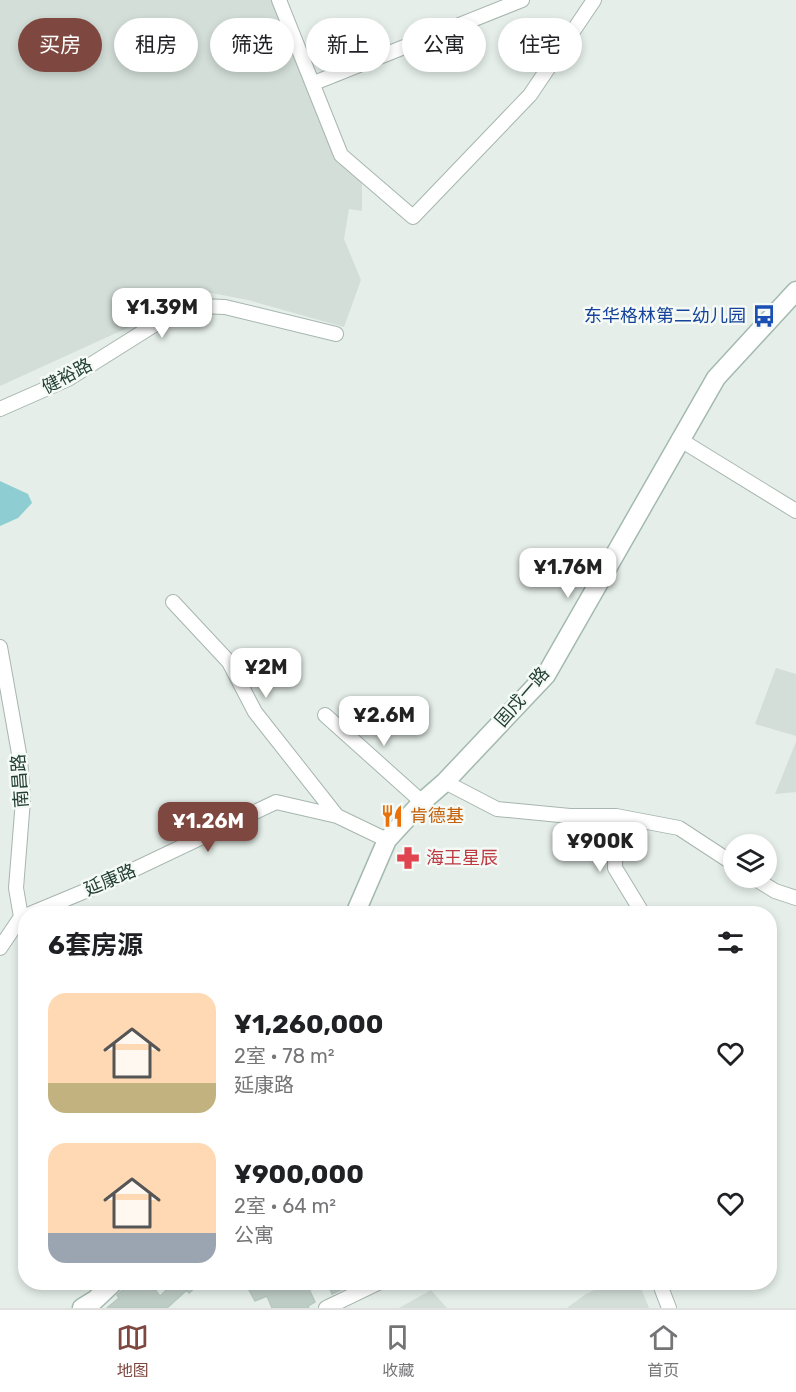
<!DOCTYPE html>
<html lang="zh">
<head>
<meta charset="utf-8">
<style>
  :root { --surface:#fff; --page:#f2f2f2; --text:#202124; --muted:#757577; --line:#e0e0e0; --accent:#7e473f }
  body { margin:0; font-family:Rubik,"Noto Sans SC",sans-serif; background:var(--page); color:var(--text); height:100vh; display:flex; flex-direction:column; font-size:22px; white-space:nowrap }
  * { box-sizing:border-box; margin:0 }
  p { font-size:20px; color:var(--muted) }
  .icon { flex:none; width:33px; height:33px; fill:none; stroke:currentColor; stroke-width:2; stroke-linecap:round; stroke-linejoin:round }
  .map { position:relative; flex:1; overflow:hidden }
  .sheet { position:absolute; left:18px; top:906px; width:759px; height:384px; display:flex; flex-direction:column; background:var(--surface); border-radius:24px; box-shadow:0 3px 9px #0003 }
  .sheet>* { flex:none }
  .hud { position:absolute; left:18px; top:18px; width:760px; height:54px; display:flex; gap:12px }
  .fabs { position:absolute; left:723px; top:834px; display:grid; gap:12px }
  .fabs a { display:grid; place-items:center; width:54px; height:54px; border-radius:50%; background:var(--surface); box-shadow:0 3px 9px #0003; font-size:30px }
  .price { position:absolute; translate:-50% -51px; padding:0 14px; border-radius:12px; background:#fff; color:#222; font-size:20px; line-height:39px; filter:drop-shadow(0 2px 3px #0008) }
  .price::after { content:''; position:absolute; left:50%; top:36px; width:18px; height:14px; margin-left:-9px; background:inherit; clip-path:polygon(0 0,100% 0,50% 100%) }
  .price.current { background:var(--accent); color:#fff }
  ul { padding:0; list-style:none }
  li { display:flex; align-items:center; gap:18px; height:150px; padding:0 30px }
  li span { display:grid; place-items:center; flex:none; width:168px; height:120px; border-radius:18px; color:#555 }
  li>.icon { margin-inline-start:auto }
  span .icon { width:72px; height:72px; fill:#fffc; stroke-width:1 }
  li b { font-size:26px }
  h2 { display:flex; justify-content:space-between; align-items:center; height:72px; padding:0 30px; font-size:26px }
  .chip { padding:0 21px; border-radius:27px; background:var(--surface); box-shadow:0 3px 9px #0003; font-size:21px; line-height:54px }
  .chip.current { background:var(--accent); color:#fff }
  .tab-bar { display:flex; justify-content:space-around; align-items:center; height:84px; border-top:2px solid var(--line); background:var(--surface); font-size:16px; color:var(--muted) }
  .tab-bar a { display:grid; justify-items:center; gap:3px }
  .tab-bar .current { color:var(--accent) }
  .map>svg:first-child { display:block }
  .built { fill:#d3ded8 }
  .water { fill:#8eced2 }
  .building { fill:#bdccc4; stroke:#b7c8bf; stroke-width:1.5 }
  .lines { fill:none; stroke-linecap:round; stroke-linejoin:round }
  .street-casing { stroke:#a7b6af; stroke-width:16 }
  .secondary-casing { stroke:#a3bab0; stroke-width:21 }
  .street { stroke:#fff; stroke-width:14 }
  .secondary { stroke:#fff; stroke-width:18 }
  .labels { text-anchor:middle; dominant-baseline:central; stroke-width:5; stroke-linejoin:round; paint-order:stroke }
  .transit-label { font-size:18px; fill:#164399; stroke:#f5faf7; text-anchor:end }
  .street-label { font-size:18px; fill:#244035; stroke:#f5faf7 }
  .food-label { font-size:18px; fill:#c56008; stroke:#f5faf7; text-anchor:start }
  .health-label { font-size:18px; fill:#be3a42; stroke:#f5faf7; text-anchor:start }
</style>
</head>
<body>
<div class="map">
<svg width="796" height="1308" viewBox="0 0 796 1308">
  <rect width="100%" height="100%" fill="#e5eee9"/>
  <path class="built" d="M 0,0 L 277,0 L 341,155 L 362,179 L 362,211 L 349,209 L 344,239 L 361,280 L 344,327 L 248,300 L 206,292 L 0,386 Z
    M 776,668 L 796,674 L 796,736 L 755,724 Z
    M 796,742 L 796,792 L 775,794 Z
    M 608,1283 L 639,1283 L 649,1308 L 567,1308 L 586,1294 Z
    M 431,1290 L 447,1308 L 399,1308 Z"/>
  <path class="water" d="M 0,481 L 28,494 L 32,503 L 18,518 L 0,526 Z"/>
  <path class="building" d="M 132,1282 L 149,1282 L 160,1296 L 175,1282 L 201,1282 L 189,1293 L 187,1290 L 167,1308 L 107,1308 L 119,1298 L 117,1295 Z
    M 260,1282 L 301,1282 L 304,1289 L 308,1287 L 315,1302 L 308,1306 L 309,1308 L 272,1308 L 267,1296 L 255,1301 L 248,1288 Z
    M 327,1282 L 358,1282 L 332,1294 Z"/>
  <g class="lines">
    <g class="street-casing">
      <path id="street" d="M 279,0 L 341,155 L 413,217 L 530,95 L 594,0
        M 314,83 L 522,0
        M 0,409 L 68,379 L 170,315 L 199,306 L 225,307 L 336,334
        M 679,439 L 796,511
        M 173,602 L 229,662 L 255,712 L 337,816
        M 0,647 L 20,759 L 23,800 L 16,888 L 21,917
        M 325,715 L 422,802
        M 445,782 L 497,809 L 570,816 L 616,816 L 679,828 L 734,864
        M 616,816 L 615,868 L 643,914
        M 754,878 L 775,891 L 796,898
        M 30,914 L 114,879 L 276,802 L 337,816 L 387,840
        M 0,948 L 21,917 L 26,915
        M 659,1282 L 669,1308
        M 326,1308 L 380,1282"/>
    </g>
    <g class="secondary-casing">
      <path id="secondary" d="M 355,914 L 387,840 L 422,802 L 445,782 L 546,675 L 716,378 L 796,291
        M 82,1308 L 95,1300 L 114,1282"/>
    </g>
    <use href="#street" class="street"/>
    <use href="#secondary" class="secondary"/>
  </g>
  <defs>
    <g id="bus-bare" transform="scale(1.8)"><path d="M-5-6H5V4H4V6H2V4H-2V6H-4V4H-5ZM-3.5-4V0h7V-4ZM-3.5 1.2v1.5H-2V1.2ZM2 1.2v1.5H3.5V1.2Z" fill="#1a4fb4" stroke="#f5faf7" stroke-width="2.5" paint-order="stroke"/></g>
    <g id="restaurant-bare" transform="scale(1.8)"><path d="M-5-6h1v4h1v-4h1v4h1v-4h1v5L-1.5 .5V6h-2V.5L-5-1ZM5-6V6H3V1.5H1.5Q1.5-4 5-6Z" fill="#e8710a" stroke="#f5faf7" stroke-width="2.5" paint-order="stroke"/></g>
    <g id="pharmacy-bare" transform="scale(1.8)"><path d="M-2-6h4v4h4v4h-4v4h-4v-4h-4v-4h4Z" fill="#e0444e" stroke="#f5faf7" stroke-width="2.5" paint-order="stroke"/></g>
  </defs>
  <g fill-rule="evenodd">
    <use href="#bus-bare" x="764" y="316"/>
    <use href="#restaurant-bare" x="392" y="816"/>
    <use href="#pharmacy-bare" x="408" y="858"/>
  </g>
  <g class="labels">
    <g class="transit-label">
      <text x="746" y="316">东华格林第二幼儿园</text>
    </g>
    <g class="street-label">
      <text transform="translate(67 376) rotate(-28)">健裕路</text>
      <text transform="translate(522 697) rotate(-49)">固戍一路</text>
      <text transform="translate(20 781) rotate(-94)">南昌路</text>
      <text transform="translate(110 880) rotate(-23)">延康路</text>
    </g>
    <g class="food-label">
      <text x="410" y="816">肯德基</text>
    </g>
    <g class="health-label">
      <text x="426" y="858">海王星辰</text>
    </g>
  </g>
</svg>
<div class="fabs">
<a><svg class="icon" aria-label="layers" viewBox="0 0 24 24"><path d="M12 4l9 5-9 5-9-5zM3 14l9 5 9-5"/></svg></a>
</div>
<b class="price" style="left:162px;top:339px">¥1.39M</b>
<b class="price" style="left:568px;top:599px">¥1.76M</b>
<b class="price" style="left:266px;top:699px">¥2M</b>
<b class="price" style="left:384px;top:747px">¥2.6M</b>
<b class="price current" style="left:208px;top:853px">¥1.26M</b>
<b class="price" style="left:600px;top:873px">¥900K</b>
<div class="hud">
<a class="chip current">买房</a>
<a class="chip">租房</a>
<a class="chip">筛选</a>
<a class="chip">新上</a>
<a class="chip">公寓</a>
<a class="chip">住宅</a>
</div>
<section class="sheet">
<h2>6套房源<svg class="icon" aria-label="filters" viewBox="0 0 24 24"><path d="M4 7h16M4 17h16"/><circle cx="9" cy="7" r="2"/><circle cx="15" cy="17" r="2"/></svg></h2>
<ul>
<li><span style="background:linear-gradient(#ffd9b3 75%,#c2b280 0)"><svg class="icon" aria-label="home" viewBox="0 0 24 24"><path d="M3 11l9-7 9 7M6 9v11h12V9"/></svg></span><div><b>¥1,260,000</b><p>2室 · 78 m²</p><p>延康路</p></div><svg class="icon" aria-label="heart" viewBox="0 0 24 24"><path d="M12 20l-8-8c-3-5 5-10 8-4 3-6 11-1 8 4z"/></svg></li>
<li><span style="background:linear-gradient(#ffd9b3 75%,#9aa5b1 0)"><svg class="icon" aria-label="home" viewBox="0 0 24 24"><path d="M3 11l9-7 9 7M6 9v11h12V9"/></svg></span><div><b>¥900,000</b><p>2室 · 64 m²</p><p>公寓</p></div><svg class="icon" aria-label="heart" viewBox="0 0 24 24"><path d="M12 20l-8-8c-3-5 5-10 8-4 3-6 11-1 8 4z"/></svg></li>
</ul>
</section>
</div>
<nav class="tab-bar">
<a class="current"><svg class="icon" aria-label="map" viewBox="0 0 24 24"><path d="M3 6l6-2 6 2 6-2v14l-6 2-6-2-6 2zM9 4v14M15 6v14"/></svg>地图</a>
<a><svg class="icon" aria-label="saved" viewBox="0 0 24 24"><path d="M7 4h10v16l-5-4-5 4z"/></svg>收藏</a>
<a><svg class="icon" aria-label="home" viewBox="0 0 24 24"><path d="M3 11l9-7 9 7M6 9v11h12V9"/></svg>首页</a>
</nav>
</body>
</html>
